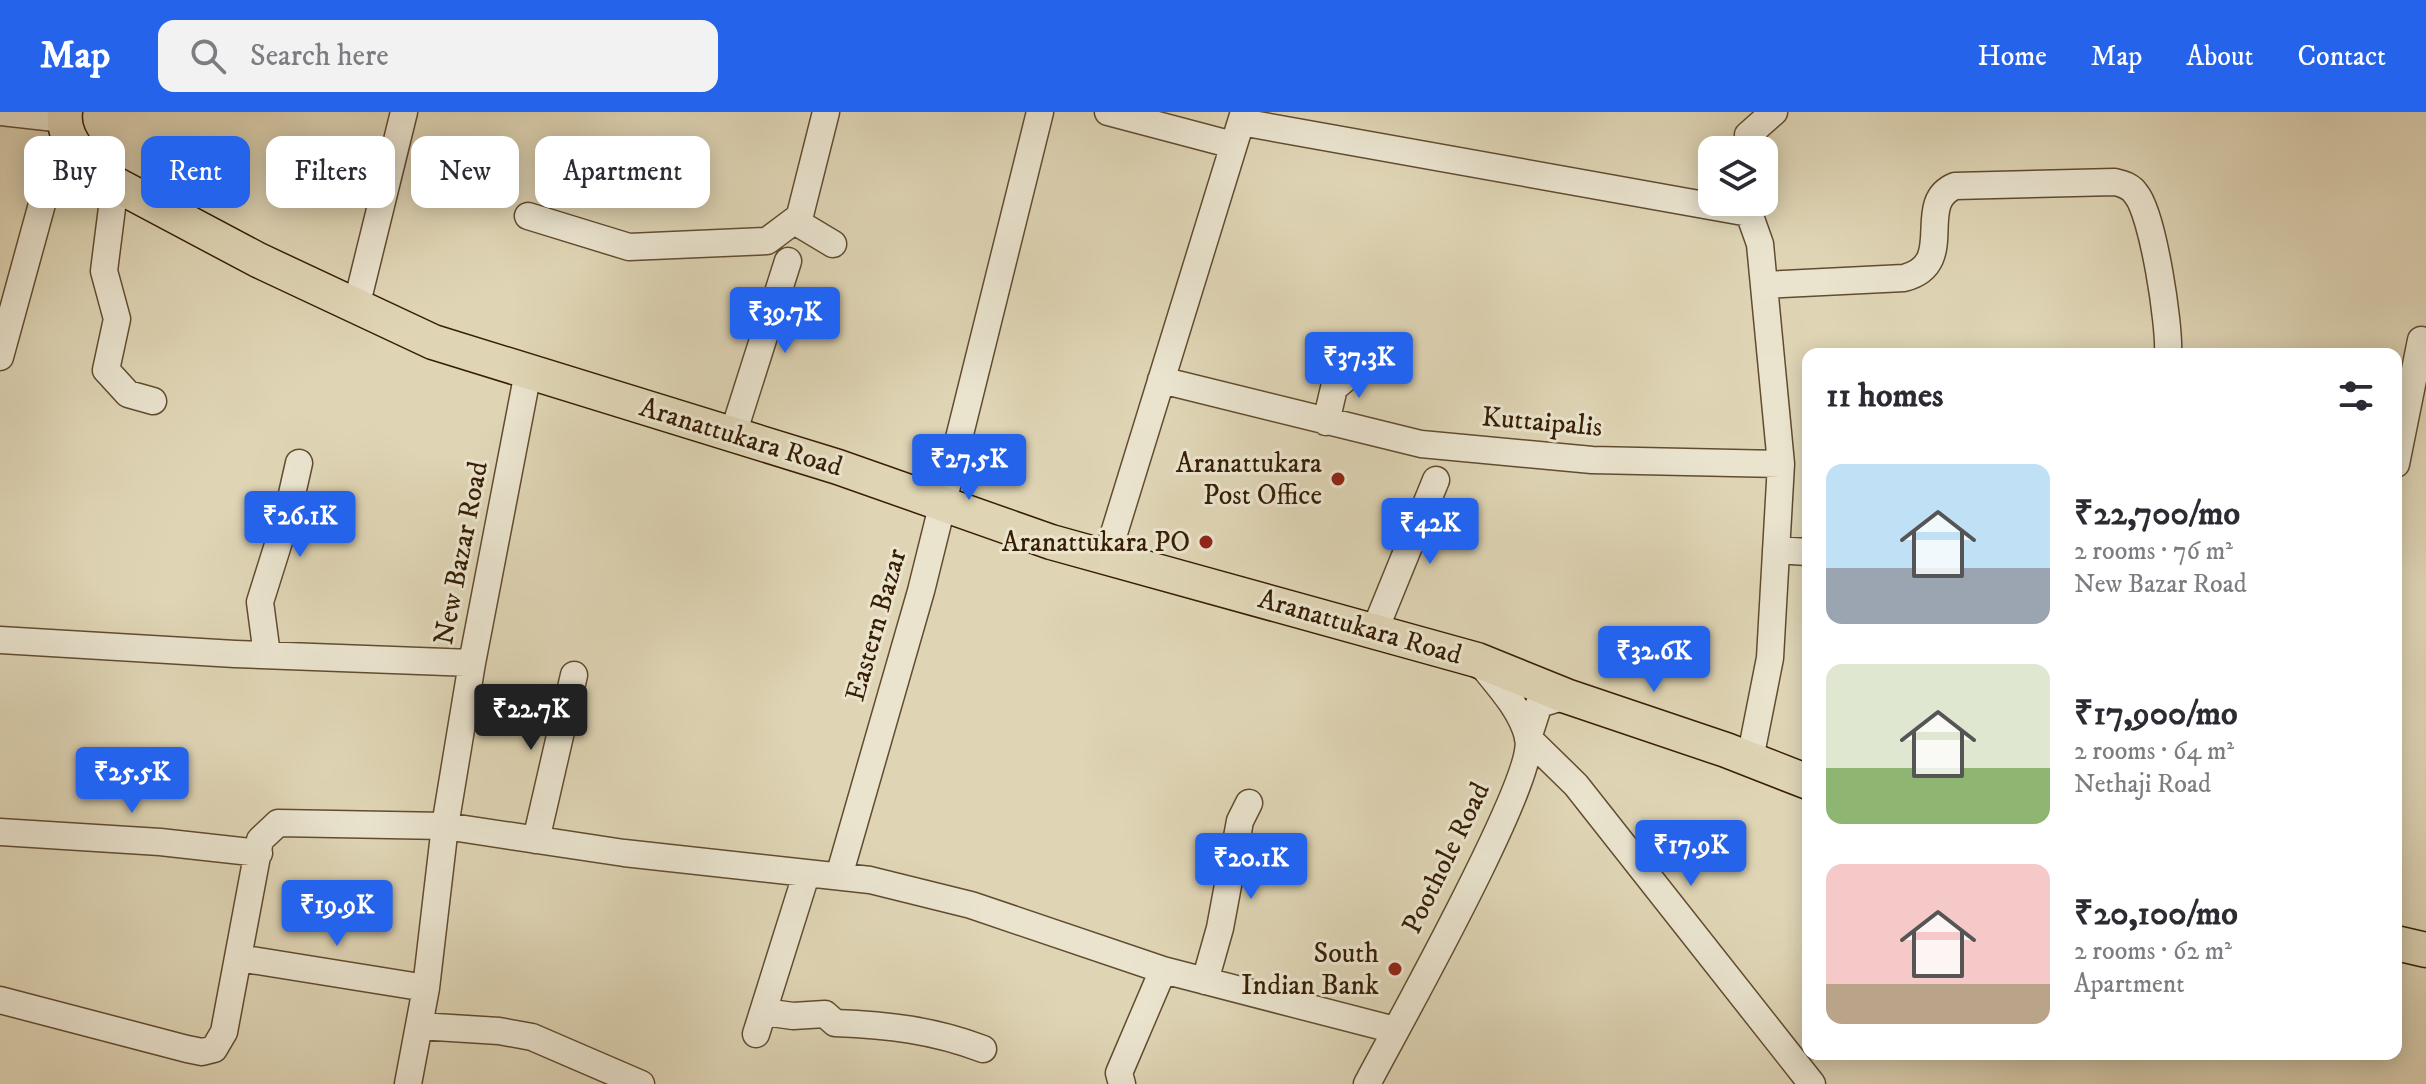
<!DOCTYPE html>
<html lang="en">
<head>
<meta charset="utf-8">
<style>
  :root { --surface:#fff; --page:#f2f2f3; --text:#2b2b33; --muted:#7c7c81; --accent:#2563eb }
  body { margin:0; font-family:"IM FELL DW Pica",serif; background:var(--page); color:var(--text); height:100vh; display:flex; flex-direction:column; font-size:30px; white-space:nowrap }
  * { box-sizing:border-box; margin:0 }
  p { font-size:26px; color:var(--muted) }
  .icon { flex:none; width:44px; height:44px; fill:none; stroke:currentColor; stroke-width:2; stroke-linecap:round; stroke-linejoin:round }
  .map { position:relative; flex:1; overflow:hidden }
  .panel { position:absolute; left:1802px; top:236px; width:600px; height:712px; display:flex; flex-direction:column; background:var(--surface); border-radius:16px; box-shadow:0 4px 20px #0003 }
  .panel>* { flex:none }
  .hud { position:absolute; left:24px; top:24px; width:760px; height:72px; display:flex; gap:16px }
  .tools { position:absolute; left:1698px; top:24px; display:grid; gap:16px }
  .tools a { display:grid; place-items:center; width:80px; height:80px; border-radius:16px; background:var(--surface); box-shadow:0 4px 20px #0003; font-size:40px }
  .price { position:absolute; translate:-50% -68px; padding:0 18px; border-radius:8px; background:var(--accent); color:#fff; font-size:26px; line-height:52px; filter:drop-shadow(0 2px 4px #0008) }
  .price::after { content:''; position:absolute; left:50%; top:48px; width:24px; height:18px; margin-left:-12px; background:inherit; clip-path:polygon(0 0,100% 0,50% 100%) }
  .price.selected { background:#222; color:#fff }
  ul { padding:0; list-style:none }
  li { display:flex; align-items:center; gap:24px; height:200px; padding:0 24px }
  li span { display:grid; place-items:center; flex:none; width:224px; height:160px; border-radius:16px; color:#555 }
  li>.icon { margin-inline-start:auto }
  span .icon { width:96px; height:96px; fill:#fffc; stroke-width:1 }
  li b { font-size:34px }
  h2 { display:flex; justify-content:space-between; align-items:center; height:96px; padding:0 24px; font-size:34px }
  .tag { padding:0 28px; border-radius:16px; background:var(--surface); box-shadow:0 4px 20px #0003; font-size:28px; line-height:72px }
  .tag.selected { background:var(--accent); color:#fff }
  header { display:flex; align-items:center; gap:48px; box-sizing:border-box; height:112px; padding:0 40px; background:var(--accent); color:#fff }
  header strong { font-size:38px }
  nav { display:flex; gap:44px; margin-inline-start:auto; font-size:28px }
  .search { width:560px; height:72px; background:var(--page); display:flex; align-items:center; gap:20px; box-sizing:border-box; padding:0 28px; border-radius:16px; color:var(--muted); font-size:30px }
  .map>svg:first-child { display:block }
  .lines { fill:none; stroke-linecap:round; stroke-linejoin:round }
  .minor-casing { stroke:#614c30; stroke-width:29 }
  .major-casing { stroke:#371e03; stroke-width:37 }
  .minor { stroke:#eae4cf; stroke-width:26 }
  .major { stroke:#dfd5b5; stroke-width:34 }
  .poi-dot { fill:#8f2418; stroke:#eae4cf; stroke-width:3 }
  .labels { text-anchor:middle; dominant-baseline:central; stroke-width:6; stroke-linejoin:round; paint-order:stroke }
  .street-label { font-size:28px; fill:#371e03; stroke:#eae4cf }
  .poi-label { font-size:28px; fill:#371e03; stroke:#eae4cf; text-anchor:end }
</style>
</head>
<body>
<header>
<strong>Map</strong>
<div class="search"><svg class="icon" aria-label="search" viewBox="0 0 24 24"><circle cx="10" cy="10" r="6"/><path d="M15 15l6 6"/></svg>Search here</div>
<nav><a>Home</a><a>Map</a><a>About</a><a>Contact</a></nav>
</header>
<div class="map">
<svg width="2426" height="972" viewBox="0 0 2426 972">
  <rect width="100%" height="100%" fill="#dfd5b5"/>
  <filter id="stains"><feTurbulence type="fractalNoise" baseFrequency=".0025" numOctaves="4"/><feColorMatrix values="0 0 0 0 .2 0 0 0 0 .09 0 0 0 0 .02 0 0 0 .5 -.17"/></filter>
  <radialGradient id="worn" r=".72"><stop offset=".6" stop-color="#630" stop-opacity="0"/><stop offset="1" stop-color="#630" stop-opacity=".3"/></radialGradient>
  <g class="lines">
    <g class="minor-casing">
      <path id="minor" d="M 0,0 L 64,7
        M 826,0 L 798,111 L 833,132
        M 1108,0 L 1233,33
        M 1241,10 L 1749,101
        M 1749,38 L 1748,23 L 1774,0
        M 115,72 L 104,159 L 117,207 L 106,258 L 128,282 L 153,289
        M 1749,90 L 1749,101 L 1760,132 L 1781,352 L 1770,546 L 1750,647
        M 528,104 L 629,135 L 767,129 L 799,105
        M 1764,173 L 1904,166 C 1959,152 1913,91 1955,74 L 2115,70 C 2123,72 2131,74 2136,82 C 2153,102 2170,214 2168,242
        M 356,195 L 404,0
        M 0,245 L 45,81 L 70,29
        M 1161,268 L 1421,332 L 1592,348 L 1781,352
        M 1326,310 L 1334,276 L 1367,248 L 1379,246
        M 733,322 L 788,149
        M 2396,352 L 2421,228
        M 1776,438 L 1808,440
        M 1107,444 L 1244,0
        M 1374,520 L 1436,368
        M 0,528 L 235,542 L 472,551
        M 267,543 L 260,490 L 287,404 L 299,351
        M 1566,584 L 1539,592 L 1528,626 L 1576,673 L 1812,972
        M 0,720 L 160,730 L 259,741
        M 536,728 L 574,563
        M 839,764 L 921,479 L 1040,0
        M 239,846 L 426,876
        M 1205,869 L 1220,816 L 1240,709 L 1249,691
        M 0,888 L 187,937 L 202,940 L 214,937 L 224,920 L 260,728 L 278,711 L 445,714 L 624,741 L 870,768 L 971,793 L 1163,858 L 1395,918
        M 764,900 L 793,904 L 825,902 L 835,911 C 888,913 933,918 983,937
        M 419,914 L 499,919 L 532,925 L 641,972
        M 756,922 L 806,763
        M 408,972 L 426,876 L 445,714 L 472,551 L 528,260
        M 1122,972 L 1119,961 L 1163,858
        M 1367,972 C 1394,920 1538,666 1528,625 C 1521,596 1495,570 1478,548"/>
    </g>
    <g class="major-casing">
      <path id="major" d="M 65,0 C 61,31 92,56 115,72 L 258,148 L 433,230 L 838,355 L 1051,430 L 1477,548 L 1566,584 L 1726,638 L 1808,670
        M 2396,831 L 2426,838"/>
    </g>
    <use href="#minor" class="minor"/>
    <use href="#major" class="major"/>
  </g>
  <g class="poi-dot">
    <circle cx="1338" cy="367" r="8"/>
    <circle cx="1206" cy="430" r="8"/>
    <circle cx="1395" cy="857" r="8"/>
  </g>
  <g class="labels">
    <g class="street-label">
      <text transform="translate(1542 310) rotate(5)">Kuttaipalis</text>
      <text transform="translate(741 325) rotate(17)">Aranattukara Road</text>
      <text transform="translate(461 441) rotate(-79)">New Bazar Road</text>
      <text transform="translate(876 513) rotate(-74)">Eastern Bazar</text>
      <text transform="translate(1360 515) rotate(16)">Aranattukara Road</text>
      <text transform="translate(1446 746) rotate(-64)">Poothole Road</text>
    </g>
    <g class="poi-label">
      <text x="1322" y="351">Aranattukara<tspan x="1322" dy="32">Post Office</tspan></text>
      <text x="1190" y="430">Aranattukara PO</text>
      <text x="1379" y="841">South<tspan x="1379" dy="32">Indian Bank</tspan></text>
    </g>
  </g>
  <rect width="100%" height="100%" filter="url(#stains)"/>
  <rect width="100%" height="100%" fill="url(#worn)"/>
</svg>
<div class="tools">
<a><svg class="icon" aria-label="layers" viewBox="0 0 24 24"><path d="M12 4l9 5-9 5-9-5zM3 14l9 5 9-5"/></svg></a>
</div>
<b class="price" style="left:785px;top:243px">₹39.7K</b>
<b class="price" style="left:1359px;top:288px">₹37.3K</b>
<b class="price" style="left:969px;top:390px">₹27.5K</b>
<b class="price" style="left:300px;top:447px">₹26.1K</b>
<b class="price" style="left:1430px;top:454px">₹42K</b>
<b class="price" style="left:1654px;top:582px">₹32.6K</b>
<b class="price selected" style="left:531px;top:640px">₹22.7K</b>
<b class="price" style="left:132px;top:703px">₹25.5K</b>
<b class="price" style="left:1691px;top:776px">₹17.9K</b>
<b class="price" style="left:1251px;top:789px">₹20.1K</b>
<b class="price" style="left:337px;top:836px">₹19.9K</b>
<div class="hud">
<a class="tag">Buy</a>
<a class="tag selected">Rent</a>
<a class="tag">Filters</a>
<a class="tag">New</a>
<a class="tag">Apartment</a>
</div>
<section class="panel">
<h2>11 homes<svg class="icon" aria-label="filters" viewBox="0 0 24 24"><path d="M4 7h16M4 17h16"/><circle cx="9" cy="7" r="2"/><circle cx="15" cy="17" r="2"/></svg></h2>
<ul>
<li><span style="background:linear-gradient(#bfe0f5 65%,#9aa5b1 0)"><svg class="icon" aria-label="home" viewBox="0 0 24 24"><path d="M3 11l9-7 9 7M6 9v11h12V9"/></svg></span><div><b>₹22,700/mo</b><p>2 rooms · 76 m²</p><p>New Bazar Road</p></div></li>
<li><span style="background:linear-gradient(#dfe7d0 65%,#8fb573 0)"><svg class="icon" aria-label="home" viewBox="0 0 24 24"><path d="M3 11l9-7 9 7M6 9v11h12V9"/></svg></span><div><b>₹17,900/mo</b><p>2 rooms · 64 m²</p><p>Nethaji Road</p></div></li>
<li><span style="background:linear-gradient(#f6c9c9 75%,#b9a48a 0)"><svg class="icon" aria-label="home" viewBox="0 0 24 24"><path d="M3 11l9-7 9 7M6 9v11h12V9"/></svg></span><div><b>₹20,100/mo</b><p>2 rooms · 62 m²</p><p>Apartment</p></div></li>
</ul>
</section>
</div>
</body>
</html>
